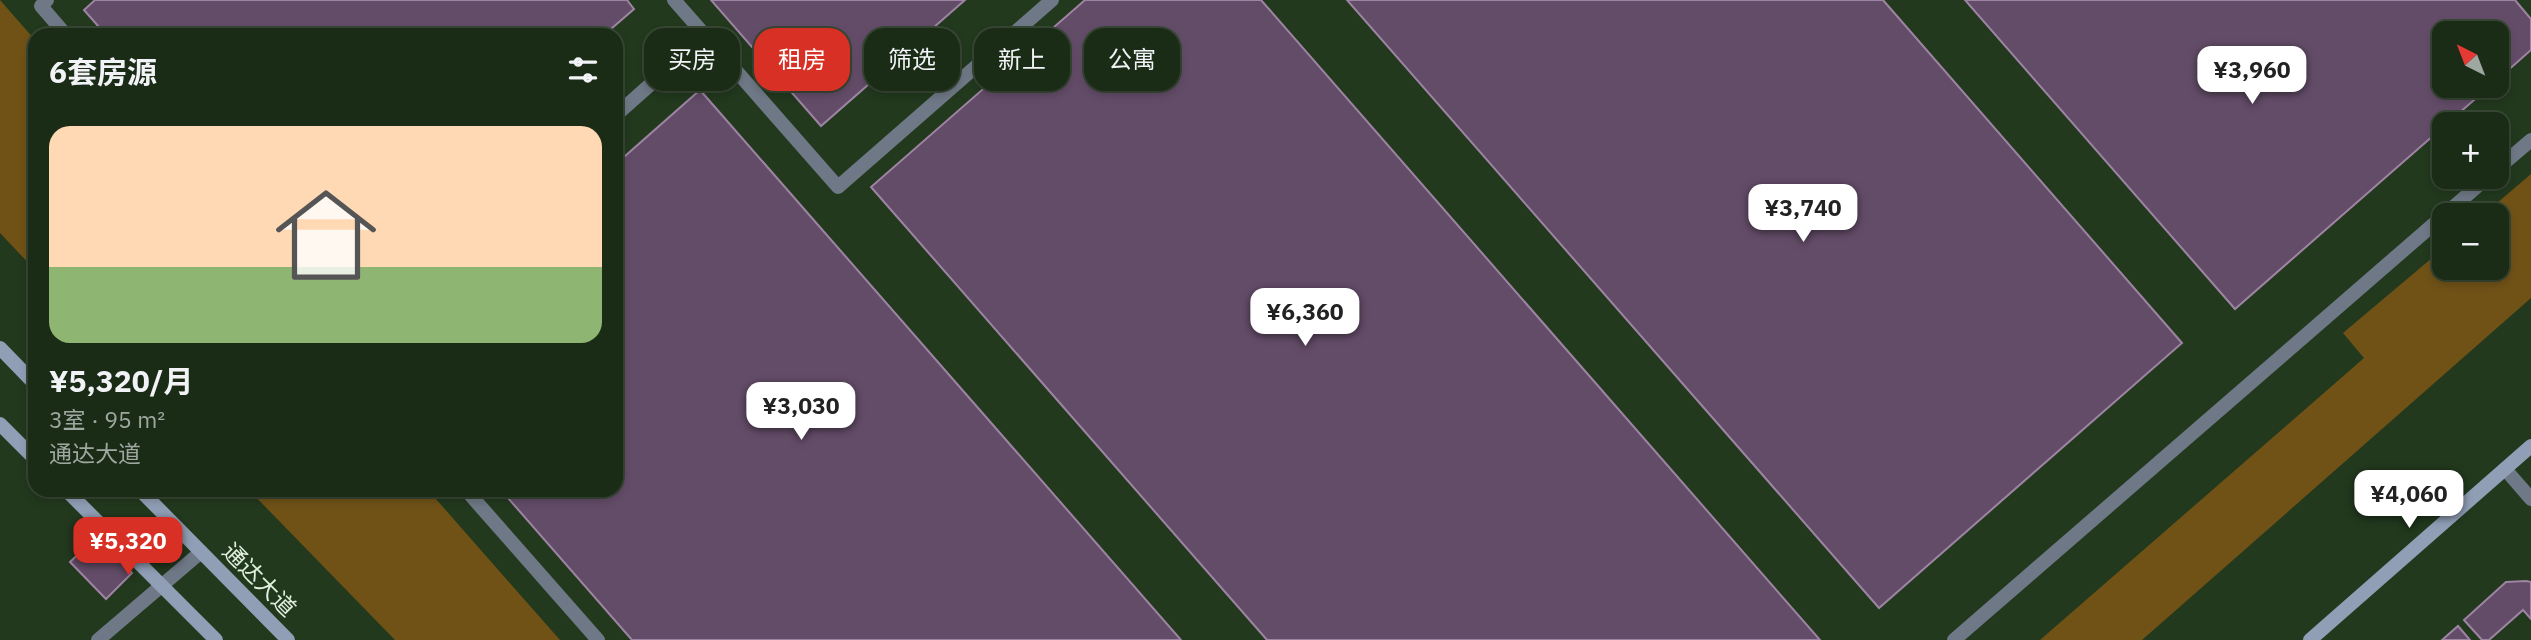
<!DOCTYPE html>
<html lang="zh">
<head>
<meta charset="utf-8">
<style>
  :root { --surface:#1a2b16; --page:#23331f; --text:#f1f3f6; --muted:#9fa7a1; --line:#384735; --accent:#d93025 }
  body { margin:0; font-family:"IBM Plex Sans","Noto Sans SC",sans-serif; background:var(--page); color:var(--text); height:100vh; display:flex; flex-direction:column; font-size:26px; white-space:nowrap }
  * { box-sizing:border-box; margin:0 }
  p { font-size:23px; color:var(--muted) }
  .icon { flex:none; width:38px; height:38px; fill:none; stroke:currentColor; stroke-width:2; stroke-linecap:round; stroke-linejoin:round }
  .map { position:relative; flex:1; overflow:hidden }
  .sheet { position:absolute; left:28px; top:28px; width:595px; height:469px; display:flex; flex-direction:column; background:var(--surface); border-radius:21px; box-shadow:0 4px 10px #0003,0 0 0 2px var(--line) }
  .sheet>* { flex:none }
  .banner { position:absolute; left:644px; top:28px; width:665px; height:63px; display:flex; gap:14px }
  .needle { width:46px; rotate:318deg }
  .tools { position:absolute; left:2432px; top:21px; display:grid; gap:14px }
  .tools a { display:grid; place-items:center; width:77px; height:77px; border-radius:14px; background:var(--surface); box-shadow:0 4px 10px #0003,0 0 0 2px var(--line); font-size:35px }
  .price { position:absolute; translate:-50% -60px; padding:0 16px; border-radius:14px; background:#fff; color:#222; font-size:23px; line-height:46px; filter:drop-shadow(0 2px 4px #0008) }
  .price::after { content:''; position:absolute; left:50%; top:42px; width:21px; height:16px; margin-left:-10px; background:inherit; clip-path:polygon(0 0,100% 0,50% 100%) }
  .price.active { background:var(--accent); color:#fff }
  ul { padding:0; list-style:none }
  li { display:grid; align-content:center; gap:14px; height:371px; padding:0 21px }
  li span { display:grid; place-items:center; height:217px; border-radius:21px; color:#555 }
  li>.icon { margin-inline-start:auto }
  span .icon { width:126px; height:126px; fill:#fffc; stroke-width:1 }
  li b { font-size:30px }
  h2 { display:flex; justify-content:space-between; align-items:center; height:84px; padding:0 21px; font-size:30px }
  .tag { padding:0 24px; border-radius:21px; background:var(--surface); box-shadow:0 4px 10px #0003,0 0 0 2px var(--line); font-size:24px; line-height:63px }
  .tag.active { background:var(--accent); color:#fff }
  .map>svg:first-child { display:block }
  .green { fill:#705217 }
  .building { fill:#634c68; stroke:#9e84a3; stroke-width:2 }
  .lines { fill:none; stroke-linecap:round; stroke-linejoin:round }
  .lane { stroke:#6f7886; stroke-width:14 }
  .street { stroke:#6f7886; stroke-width:14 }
  .secondary { stroke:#919fb6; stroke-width:14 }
  .labels { text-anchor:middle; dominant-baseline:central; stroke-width:5; stroke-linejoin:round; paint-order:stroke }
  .street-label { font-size:23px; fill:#e0efde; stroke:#22391e }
</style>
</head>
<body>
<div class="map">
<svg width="2531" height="640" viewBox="0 0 2531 640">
  <rect width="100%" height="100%" fill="#22391e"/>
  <path class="green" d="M 0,0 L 35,40 L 35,270 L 0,233 Z
    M 2531,174 L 2531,298 L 2142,640 L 2040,640 L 2364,358 L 2343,333 L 2445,247 L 2445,268 L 2497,268 L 2497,215 L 2483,215 Z
    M 249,490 L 428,490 L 560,640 L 395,640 Z"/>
  <path class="building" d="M 95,0 L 627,0 L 634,9 L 604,35 L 106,35 L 84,10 Z
    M 711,0 L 965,0 L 821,126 Z
    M 1085,0 L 1261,0 L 1820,640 L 1267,640 L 871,187 Z
    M 1347,0 L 1883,0 L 2182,343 L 1879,608 Z
    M 1965,0 L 2515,0 L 2531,19 L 2531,50 L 2497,80 L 2497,33 L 2445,33 L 2445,86 L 2490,86 L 2235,309 Z
    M 700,90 L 1181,640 L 632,640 L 501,490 L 616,490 L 616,164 Z
    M 2445,246 L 2445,267 L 2434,255 Z
    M 2445,268 L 2465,268 L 2454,277 Z
    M 96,537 L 132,573 L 106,599 L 70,562 Z
    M 2526,581 L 2531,582 L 2531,619 L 2523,610 L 2489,640 L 2482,640 L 2464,620 L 2506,582 Z
    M 2458,626 L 2470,640 L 2442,640 Z"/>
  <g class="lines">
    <path class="lane" d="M 47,0 L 41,6 L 66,35
      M 674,0 L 838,187 L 1052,0
      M 616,115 L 705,36
      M 2497,169 L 2531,140
      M 466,490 L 598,640
      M 98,640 L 201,552
      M 1954,640 L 2488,177"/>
    <path class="street" d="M 2505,469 L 2531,499"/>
    <path class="secondary" d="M 0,348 L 35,384
      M 0,424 L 35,459
      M 66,490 L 216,640
      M 140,490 L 288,640
      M 2310,640 L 2531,446"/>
  </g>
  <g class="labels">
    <g class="street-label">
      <text transform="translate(260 579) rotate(45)">通达大道</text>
    </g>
  </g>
</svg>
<div class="tools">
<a><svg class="needle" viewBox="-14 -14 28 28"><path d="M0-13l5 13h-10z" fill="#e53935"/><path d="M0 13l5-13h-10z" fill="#9fa7a1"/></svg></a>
<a>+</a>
<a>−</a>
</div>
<b class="price" style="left:2252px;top:106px">¥3,960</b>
<b class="price" style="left:1803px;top:244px">¥3,740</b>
<b class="price" style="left:1305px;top:348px">¥6,360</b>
<b class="price" style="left:801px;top:442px">¥3,030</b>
<b class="price" style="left:2409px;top:530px">¥4,060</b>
<b class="price active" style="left:128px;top:577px">¥5,320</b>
<div class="banner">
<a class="tag">买房</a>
<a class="tag active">租房</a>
<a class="tag">筛选</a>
<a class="tag">新上</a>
<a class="tag">公寓</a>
</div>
<section class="sheet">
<h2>6套房源<svg class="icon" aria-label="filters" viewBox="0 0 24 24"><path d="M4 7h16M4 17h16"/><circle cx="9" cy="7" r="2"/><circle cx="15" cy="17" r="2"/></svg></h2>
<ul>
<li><span style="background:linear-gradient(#ffd9b3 65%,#8fb573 0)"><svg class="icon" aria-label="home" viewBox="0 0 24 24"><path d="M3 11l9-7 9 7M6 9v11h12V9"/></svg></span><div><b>¥5,320/月</b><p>3室 · 95 m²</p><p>通达大道</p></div></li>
</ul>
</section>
</div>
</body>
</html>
